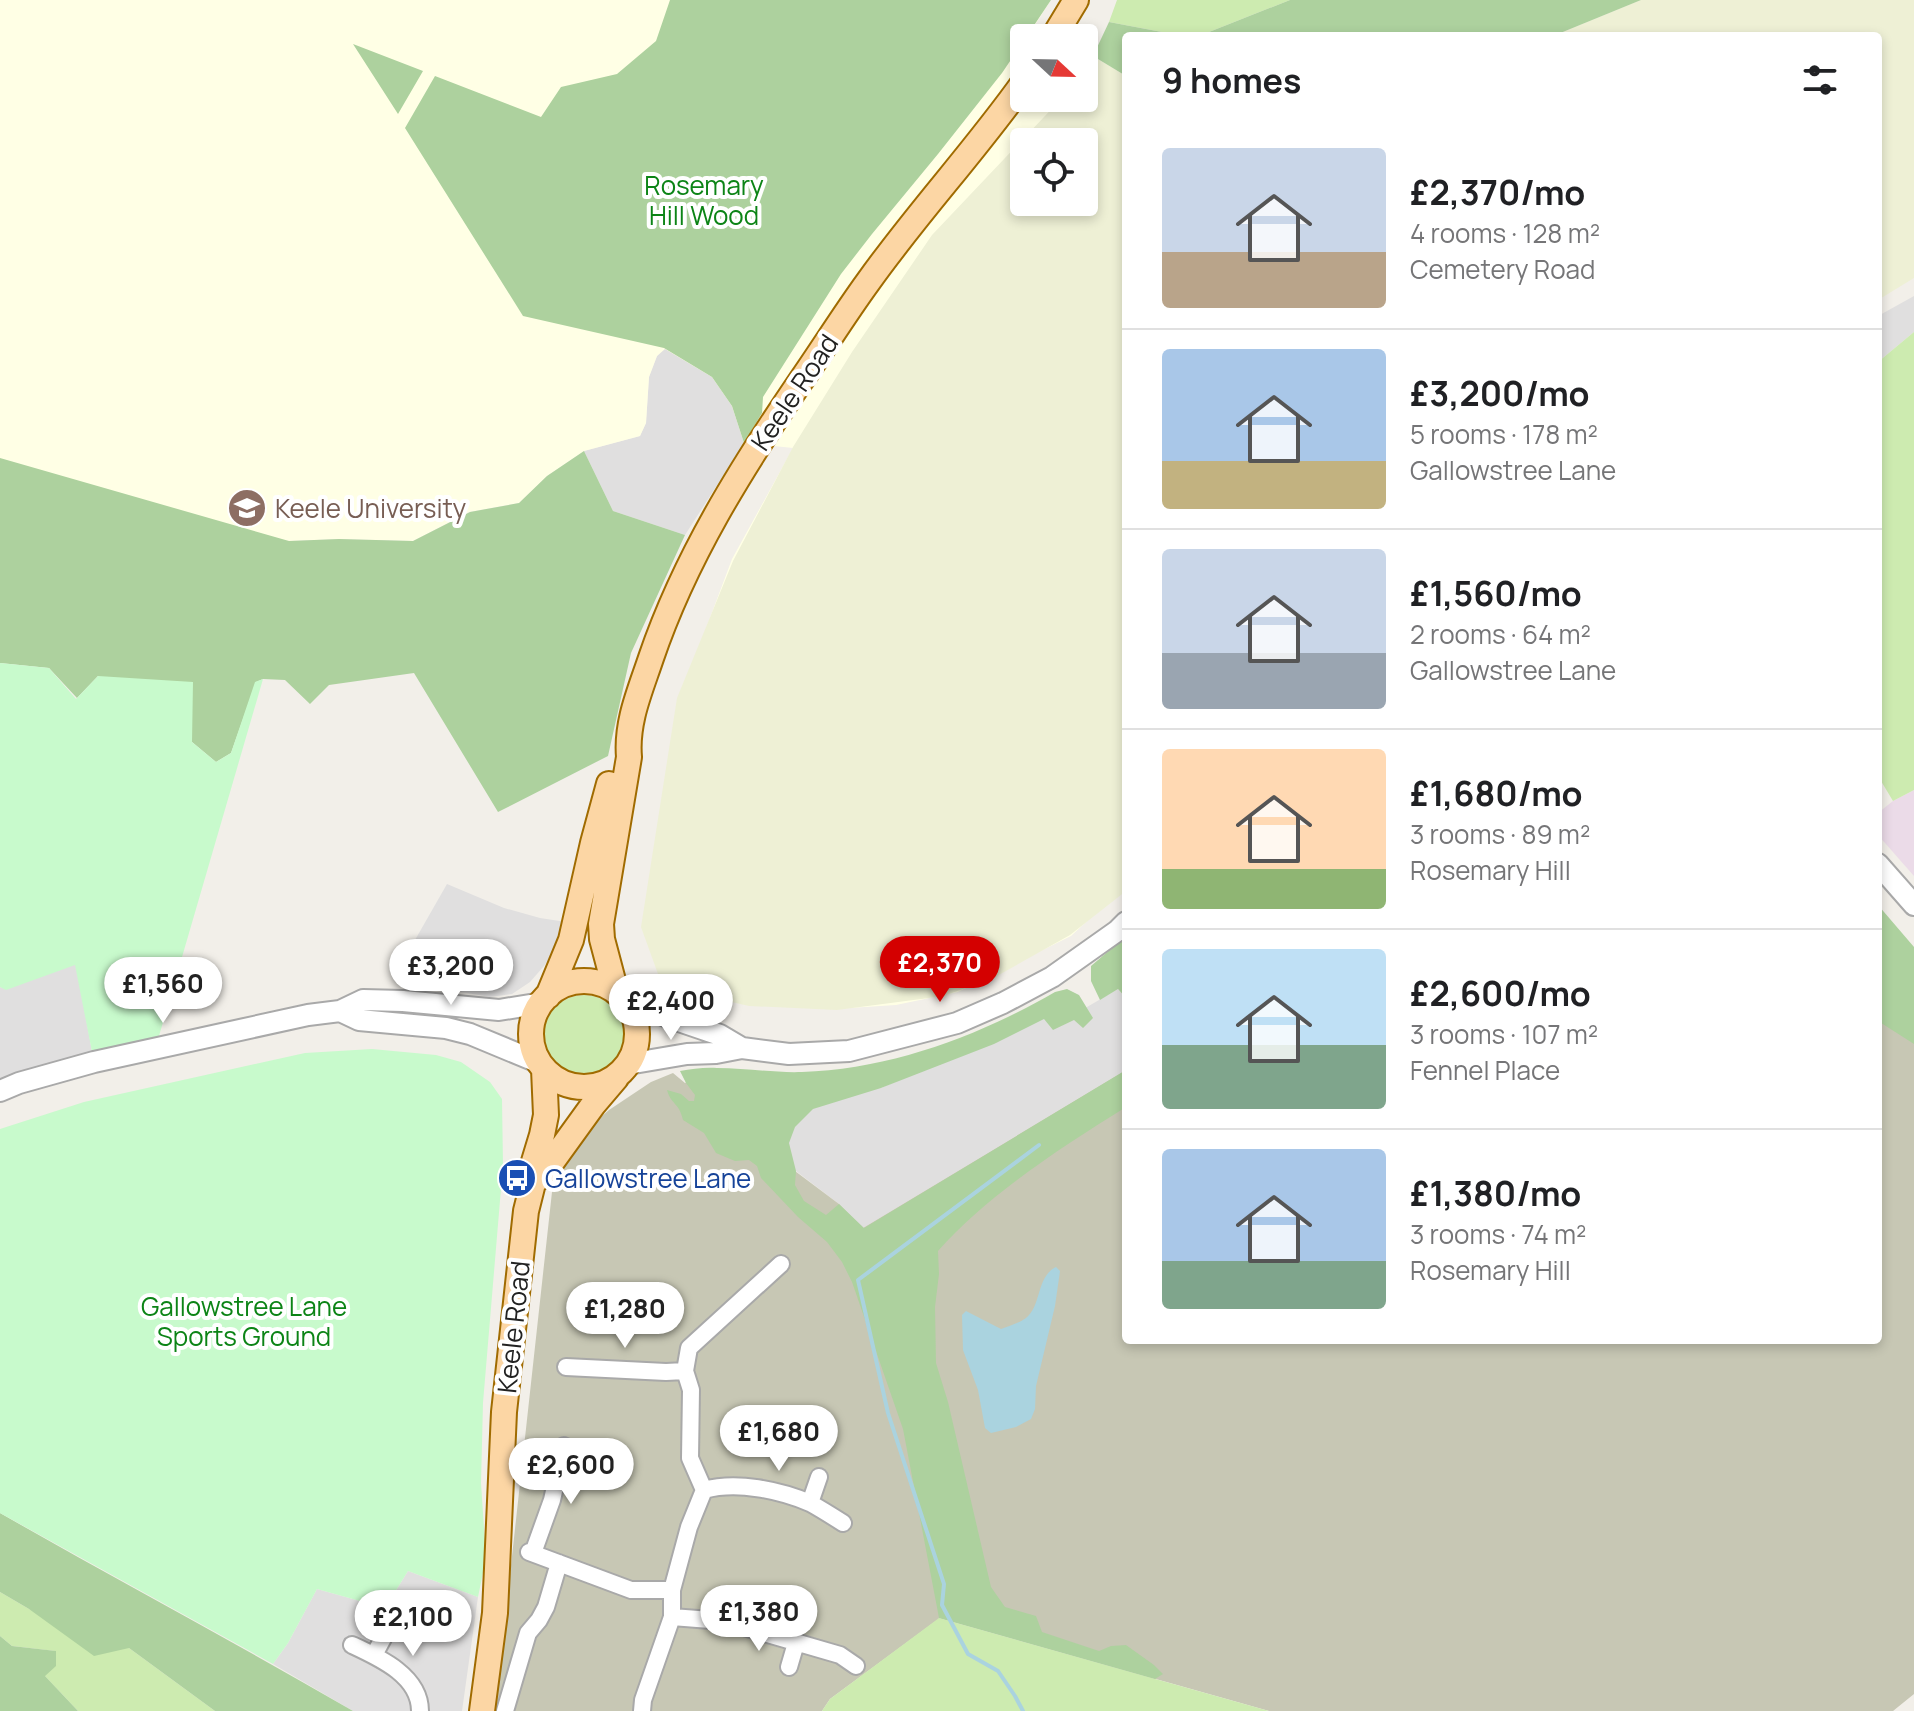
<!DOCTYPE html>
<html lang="en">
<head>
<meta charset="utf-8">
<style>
  :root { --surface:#fff; --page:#f2f2f2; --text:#202124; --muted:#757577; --line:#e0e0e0; --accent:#d40000 }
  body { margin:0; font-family:Manrope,sans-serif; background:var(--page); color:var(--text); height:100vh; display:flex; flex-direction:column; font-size:30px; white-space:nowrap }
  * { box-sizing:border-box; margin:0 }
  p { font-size:26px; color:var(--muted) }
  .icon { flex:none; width:44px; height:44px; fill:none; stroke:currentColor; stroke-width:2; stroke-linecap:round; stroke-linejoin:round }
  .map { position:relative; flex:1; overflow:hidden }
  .side { position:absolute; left:1122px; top:32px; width:760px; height:1312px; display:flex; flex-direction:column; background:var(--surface); border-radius:8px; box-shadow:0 4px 12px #0003 }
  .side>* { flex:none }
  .needle { width:52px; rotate:112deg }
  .tools { position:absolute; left:1010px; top:24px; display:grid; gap:16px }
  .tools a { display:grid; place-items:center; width:88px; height:88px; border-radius:8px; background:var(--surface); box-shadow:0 4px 12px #0003; font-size:40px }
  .price { position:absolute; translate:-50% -68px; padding:0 18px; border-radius:28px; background:#fff; color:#222; font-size:26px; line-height:52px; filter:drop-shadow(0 2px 4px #0008) }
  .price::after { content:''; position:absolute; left:50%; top:48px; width:24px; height:18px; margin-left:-12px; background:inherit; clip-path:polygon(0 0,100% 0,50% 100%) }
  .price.on { background:var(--accent); color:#fff }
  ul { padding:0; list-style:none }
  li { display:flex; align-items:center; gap:24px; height:200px; padding:0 40px }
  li+li { border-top:2px solid var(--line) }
  li span { display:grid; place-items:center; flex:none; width:224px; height:160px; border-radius:8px; color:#555 }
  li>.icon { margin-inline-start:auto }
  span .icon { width:96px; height:96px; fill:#fffc; stroke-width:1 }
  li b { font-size:34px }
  h2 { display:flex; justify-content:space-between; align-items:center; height:96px; padding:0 40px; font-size:34px }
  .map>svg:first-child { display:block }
  .residential { fill:#e0dfdf }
  .industrial { fill:#ebdbe8 }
  .education { fill:#ffffe5; fill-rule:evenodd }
  .construction { fill:#c7c7b4 }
  .farmland { fill:#eef0d5; fill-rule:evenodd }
  .grass { fill:#cdebb0 }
  .forest { fill:#add19e }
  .park { fill:#c8facc }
  .water { fill:#aad3df }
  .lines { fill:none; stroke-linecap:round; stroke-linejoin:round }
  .stream { stroke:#aad3df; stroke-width:4 }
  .minor-casing { stroke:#a9a9a9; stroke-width:20 }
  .tertiary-casing { stroke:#a9a9a9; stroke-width:24 }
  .primary-casing { stroke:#a06b00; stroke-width:28 }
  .minor { stroke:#fff; stroke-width:16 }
  .tertiary { stroke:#fff; stroke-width:20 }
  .primary { stroke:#fcd6a4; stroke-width:24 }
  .labels { text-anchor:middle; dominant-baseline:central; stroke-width:8; stroke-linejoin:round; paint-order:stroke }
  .park-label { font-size:26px; fill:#0c8416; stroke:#fff }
  .street-label { font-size:26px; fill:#222; stroke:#fff }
  .education-label { font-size:26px; fill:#785e54; stroke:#fff; text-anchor:start }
  .transit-label { font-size:26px; fill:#164399; stroke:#fff; text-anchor:start }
</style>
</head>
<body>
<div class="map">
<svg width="1914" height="1711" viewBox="0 0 1914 1711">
  <rect width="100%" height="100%" fill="#f2efe9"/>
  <path class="residential" d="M 1914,296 L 1914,332 L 1878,362 L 1878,316 Z
    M 664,348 L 712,377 L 732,406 L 744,443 L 685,535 L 613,511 L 584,451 L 640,436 L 646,423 L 649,377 L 657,356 Z
    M 447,884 L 504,908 L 540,918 L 566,922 L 559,943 L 544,966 L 530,982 L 512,994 L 490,997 L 455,991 L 460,966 L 415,940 Z
    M 76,964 L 94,1062 L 0,1091 L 0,987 L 6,989 Z
    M 1118,989 L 1126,998 L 1126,1070 L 863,1228 L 839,1204 L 796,1171 L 706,1094 L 881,1088 L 1058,1011 L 1068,1018 Z
    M 408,1571 L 478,1597 L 462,1711 L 353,1711 L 273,1664 L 288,1643 L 317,1589 L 385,1608 Z"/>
  <path class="industrial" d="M 1914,790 L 1914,876 L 1878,835 L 1878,813 L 1893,801 Z"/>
  <path class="education" d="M 0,0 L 1051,0 L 1031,31 L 1047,38 L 1024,38 L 1024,98 L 1084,98 L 1084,53 L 1126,76 L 1126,885 L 1071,936 L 958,992 L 896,1005 L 834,1009 L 680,698 L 732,559 L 793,448 L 744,443 L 732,406 L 712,377 L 665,349 L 657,356 L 649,377 L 646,423 L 640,436 L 584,451 L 547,476 L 519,503 L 469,512 L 413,541 L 339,539 L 289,541 L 0,532 ZM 1024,142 L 1084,142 L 1084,202 L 1024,202 Z"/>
  <path class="construction" d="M 1878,912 L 1914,950 L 1914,1694 L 1893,1711 L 1269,1711 L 940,1618 L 830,1699 L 822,1711 L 495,1711 L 552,1192 L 568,1153 L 593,1124 L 609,1110 L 651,1082 L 673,1073 L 685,1083 L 689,1081 L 795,1171 L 839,1204 L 863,1228 L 1126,1070 L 1126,1340 L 1878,1340 Z"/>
  <path class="farmland" d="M 1641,0 L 1914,0 L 1914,278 L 1878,300 L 1878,36 L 1553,36 Z
    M 1093,56 L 1126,76 L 1126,891 L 1070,935 L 997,976 L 944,996 L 837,1010 L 749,1006 L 692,993 L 658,974 L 641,927 L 677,698 L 733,561 L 793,447 L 852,352 L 932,235 L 1062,98 L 1084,98 L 1084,73 ZM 1024,142 L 1084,142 L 1084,202 L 1024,202 Z"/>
  <path class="grass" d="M 1117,0 L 1290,0 L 1199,36 L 1183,36 L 1109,22 Z
    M 1914,332 L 1914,790 L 1893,801 L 1878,776 L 1878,362 Z
    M544 1035a40 40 0 1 1 80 0a40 40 0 1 1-80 0Z
    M 0,1592 L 29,1609 L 129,1648 L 215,1711 L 78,1711 L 44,1675 L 55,1651 L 12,1646 L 0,1636 Z
    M 939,1618 L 1269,1711 L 822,1711 L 830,1699 Z"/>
  <path class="forest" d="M 670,0 L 1051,0 L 1002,73 L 938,154 L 872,234 L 841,274 L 763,397 L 762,413 L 744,443 L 732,406 L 712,377 L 664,348 L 523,316 L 405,128 L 435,76 L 541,117 L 561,87 L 617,74 L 656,41 Z
    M 1290,0 L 1641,0 L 1553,36 L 1199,36 Z
    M 1109,22 L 1183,36 L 1126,36 L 1126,76 L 1093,56 Z
    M 353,44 L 423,71 L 398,114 Z
    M 584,451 L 613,511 L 685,535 L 631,653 L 608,756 L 498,812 L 414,673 L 329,685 L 310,704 L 285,680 L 263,679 L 256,682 L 231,753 L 216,762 L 192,742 L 98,676 L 77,698 L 49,668 L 0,663 L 0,458 L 289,541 L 339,539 L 413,541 L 470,512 L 519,503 L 547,476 Z
    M 1878,905 L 1914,947 L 1914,1044 L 1878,1021 Z
    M 1126,936 L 1126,998 L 1118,989 L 1100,1000 L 1091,981 L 1091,966 Z
    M 1067,989 L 1079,995 L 1093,1018 L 1083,1028 L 1074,1020 L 1053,1030 L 1044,1019 L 994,1044 L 881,1088 L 813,1109 L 795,1127 L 789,1143 L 796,1171 L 795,1185 L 804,1201 L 826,1215 L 839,1204 L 864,1228 L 1126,1070 L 1126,1107 C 1062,1147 987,1195 938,1251 L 939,1274 L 935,1307 L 936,1363 L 948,1402 L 991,1587 L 1005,1607 L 1036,1616 L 1042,1632 L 1099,1651 L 1111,1646 L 1126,1645 L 1154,1665 L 1163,1674 L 1155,1679 L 939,1618 L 903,1429 L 852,1282 L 842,1262 L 827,1242 L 798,1217 L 761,1178 L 757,1166 L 749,1160 L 735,1161 L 716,1153 L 704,1133 L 683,1120 C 679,1102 671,1105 667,1090 L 681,1094 L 689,1101 L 694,1101 L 695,1095 L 686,1083 L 680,1071 C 692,1069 705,1067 717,1068 C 745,1068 774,1073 802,1072 C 891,1069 979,1036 1055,992 Z
    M 0,1513 C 117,1580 236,1643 353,1711 L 215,1711 L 129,1648 L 94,1656 L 29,1609 L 0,1592 Z
    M 0,1636 L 12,1646 L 56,1651 L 56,1666 L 45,1676 L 78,1711 L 0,1711 Z"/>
  <path class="park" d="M 0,663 L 49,668 L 76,699 L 98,676 L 193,682 L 192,742 L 216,762 L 231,753 L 255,682 L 263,679 L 159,1036 L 157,1049 L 94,1062 L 75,965 L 6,990 L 0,987 Z
    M 372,1049 L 436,1055 L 461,1062 L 490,1082 L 502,1099 L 503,1165 L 483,1403 L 481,1483 L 486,1558 L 478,1597 L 408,1571 L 385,1608 L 317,1589 L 288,1643 L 273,1664 L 0,1513 L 0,1129 L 84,1102 L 305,1053 Z"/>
  <path class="water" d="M 1056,1267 L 1060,1271 L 1055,1306 L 1036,1386 L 1035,1409 L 1031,1419 L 1016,1427 L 991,1433 L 985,1428 L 978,1390 L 963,1350 L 962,1315 L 966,1311 L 1001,1329 C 1009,1326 1019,1323 1026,1318 C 1042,1305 1036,1277 1056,1267 Z"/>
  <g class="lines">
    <path class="stream" d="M 1023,1711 L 1015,1696 L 998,1671 L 968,1654 L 942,1605 L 944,1584 L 888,1413 L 858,1280 L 1039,1145"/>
    <g class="minor-casing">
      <path id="minor" d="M 566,1367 L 666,1372 L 685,1371
        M 704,1490 L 690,1458 L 691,1390 L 685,1371 L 689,1348 L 781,1264
        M 704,1490 C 737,1481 779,1490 810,1503 C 821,1509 832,1516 843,1523
        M 810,1503 L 819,1477
        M 529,1552 L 631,1590 L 672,1590
        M 533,1553 L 552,1500 L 564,1446
        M 672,1617 L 723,1621 L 840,1655 L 856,1666
        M 352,1645 C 380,1658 420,1676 420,1711
        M 374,1655 L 388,1629
        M 789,1667 L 796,1643
        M 505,1711 L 528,1633 L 539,1620 L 546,1607 L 559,1563
        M 642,1711 L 643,1700 L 672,1617 L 672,1590 L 689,1527 L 704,1490"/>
    </g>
    <g class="tertiary-casing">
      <path id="tertiary" d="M 1878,864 L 1914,905
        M 621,996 L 670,1018 L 720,1035 L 742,1048
        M 340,1011 L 359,1020 L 446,1028 L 470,1034 L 540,1063
        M 628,1064 L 687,1054 L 716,1053 L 742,1048 L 789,1054 L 849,1051 L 957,1023 L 1003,1003 L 1052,977 L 1117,931 L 1126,922
        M 0,1091 L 19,1083 L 94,1062 L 308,1015 L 340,1011 L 363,1000 L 403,1001 L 499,1010 L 542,1003"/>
    </g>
    <g class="primary-casing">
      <path id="primary" d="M 1053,38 L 1076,0
        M531 1034a53 53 0 1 1 106 0a53 53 0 1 1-106 0Z
        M 616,992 L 602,939 L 601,924 L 629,757 C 626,722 640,691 651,658 C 685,558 741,469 800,382 C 823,349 844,315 868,282 C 917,213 975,151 1024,82
        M 548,996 L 571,940 L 593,843 L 609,784
        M 533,1183 L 546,1170 L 593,1105 L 616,1078
        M 482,1711 L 495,1613 L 504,1412 L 526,1211 L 533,1183 L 532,1168 L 542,1135 L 546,1115 L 544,1069"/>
    </g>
    <use href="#minor" class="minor"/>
    <use href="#tertiary" class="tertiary"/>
    <use href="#primary" class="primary"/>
  </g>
  <defs>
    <g id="university-disc" transform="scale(2)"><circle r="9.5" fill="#8d6e63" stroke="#fff"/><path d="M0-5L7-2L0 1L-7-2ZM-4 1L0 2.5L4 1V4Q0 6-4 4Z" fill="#fff"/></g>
    <g id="bus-disc" transform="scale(2)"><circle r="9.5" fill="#1a4fb4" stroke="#fff"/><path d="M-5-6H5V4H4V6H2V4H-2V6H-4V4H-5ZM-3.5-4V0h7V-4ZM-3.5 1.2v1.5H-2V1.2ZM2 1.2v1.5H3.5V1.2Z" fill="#fff"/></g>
  </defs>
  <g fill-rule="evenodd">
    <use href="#university-disc" x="247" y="508"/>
    <use href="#bus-disc" x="517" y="1178"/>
  </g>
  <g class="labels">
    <g class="park-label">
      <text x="704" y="185">Rosemary<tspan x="704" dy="30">Hill Wood</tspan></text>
      <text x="244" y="1306">Gallowstree Lane<tspan x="244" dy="30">Sports Ground</tspan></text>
    </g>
    <g class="street-label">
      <text transform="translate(794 392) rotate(-56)">Keele Road</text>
      <text transform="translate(513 1327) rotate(-84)">Keele Road</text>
    </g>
    <g class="education-label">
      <text x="275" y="508">Keele University</text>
    </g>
    <g class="transit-label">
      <text x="545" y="1178">Gallowstree Lane</text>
    </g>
  </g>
</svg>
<div class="tools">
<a><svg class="needle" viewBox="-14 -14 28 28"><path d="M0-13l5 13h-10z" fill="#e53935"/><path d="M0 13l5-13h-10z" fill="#757577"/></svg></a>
<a><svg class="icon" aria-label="locate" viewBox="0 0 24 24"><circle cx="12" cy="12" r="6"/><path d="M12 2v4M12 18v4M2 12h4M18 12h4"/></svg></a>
</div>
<b class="price on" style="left:940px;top:1004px">£2,370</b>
<b class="price" style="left:451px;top:1007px">£3,200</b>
<b class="price" style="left:163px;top:1025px">£1,560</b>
<b class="price" style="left:671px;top:1042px">£2,400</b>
<b class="price" style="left:625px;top:1350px">£1,280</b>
<b class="price" style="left:779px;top:1473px">£1,680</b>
<b class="price" style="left:571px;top:1506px">£2,600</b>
<b class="price" style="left:759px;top:1653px">£1,380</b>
<b class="price" style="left:413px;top:1658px">£2,100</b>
<section class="side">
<h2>9 homes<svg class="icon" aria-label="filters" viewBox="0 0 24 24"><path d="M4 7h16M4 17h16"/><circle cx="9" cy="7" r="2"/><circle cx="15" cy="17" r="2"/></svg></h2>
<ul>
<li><span style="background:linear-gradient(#c9d6e8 65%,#b9a48a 0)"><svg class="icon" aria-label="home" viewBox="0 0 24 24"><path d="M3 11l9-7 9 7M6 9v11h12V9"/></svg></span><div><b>£2,370/mo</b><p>4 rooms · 128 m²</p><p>Cemetery Road</p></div></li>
<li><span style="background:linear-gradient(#a9c7e8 70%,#c2b280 0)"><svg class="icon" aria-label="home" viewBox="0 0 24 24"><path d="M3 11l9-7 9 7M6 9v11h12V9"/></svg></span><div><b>£3,200/mo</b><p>5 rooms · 178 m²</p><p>Gallowstree Lane</p></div></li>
<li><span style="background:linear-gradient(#c9d6e8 65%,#9aa5b1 0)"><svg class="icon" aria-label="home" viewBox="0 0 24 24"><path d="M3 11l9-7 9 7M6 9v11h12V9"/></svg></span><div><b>£1,560/mo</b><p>2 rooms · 64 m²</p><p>Gallowstree Lane</p></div></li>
<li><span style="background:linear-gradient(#ffd9b3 75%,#8fb573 0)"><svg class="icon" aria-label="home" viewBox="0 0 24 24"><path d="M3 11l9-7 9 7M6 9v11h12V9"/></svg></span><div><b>£1,680/mo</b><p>3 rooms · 89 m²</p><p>Rosemary Hill</p></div></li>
<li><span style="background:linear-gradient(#bfe0f5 60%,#7fa58c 0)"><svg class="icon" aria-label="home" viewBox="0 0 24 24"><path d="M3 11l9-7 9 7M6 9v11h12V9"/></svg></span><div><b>£2,600/mo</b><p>3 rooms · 107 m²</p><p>Fennel Place</p></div></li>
<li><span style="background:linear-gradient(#a9c7e8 70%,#7fa58c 0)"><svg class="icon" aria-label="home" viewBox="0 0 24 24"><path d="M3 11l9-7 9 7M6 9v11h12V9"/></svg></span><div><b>£1,380/mo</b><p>3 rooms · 74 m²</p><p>Rosemary Hill</p></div></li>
</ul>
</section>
</div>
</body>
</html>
